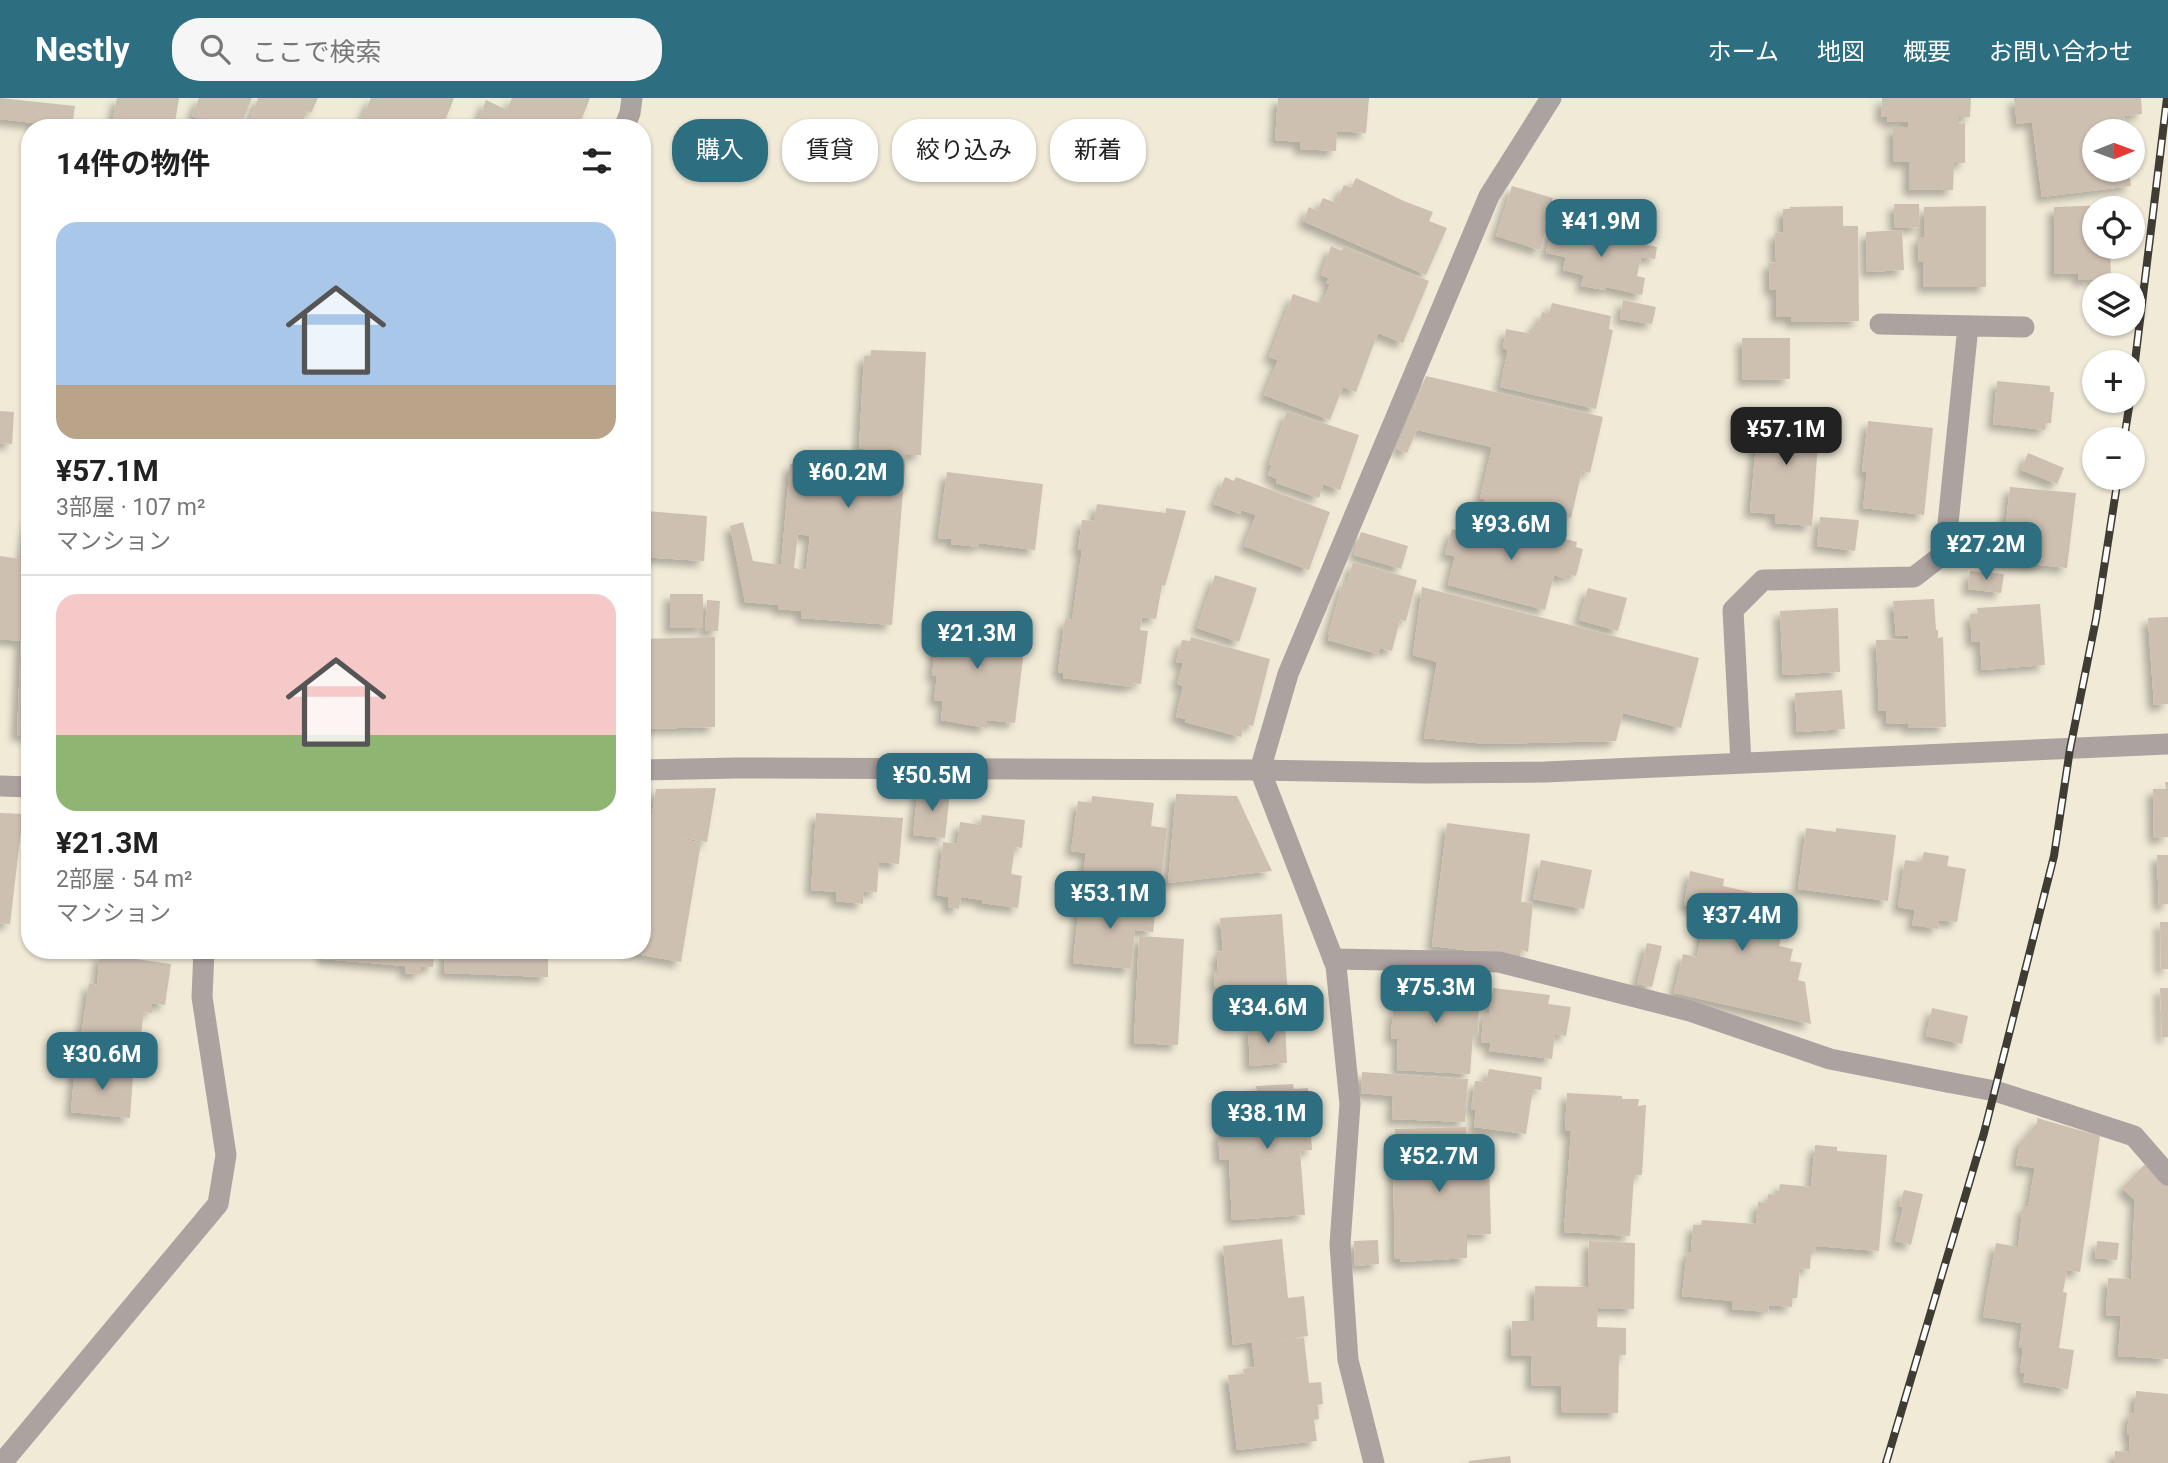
<!DOCTYPE html>
<html lang="ja">
<head>
<meta charset="utf-8">
<style>
  :root { --surface:#fff; --page:#f6f6f6; --text:#222; --muted:#767676; --line:#e0e0e0; --accent:#2d6e81 }
  body { margin:0; font-family:Roboto,"Noto Sans JP",sans-serif; background:var(--page); color:var(--text); height:100vh; display:flex; flex-direction:column; font-size:26px; white-space:nowrap }
  * { box-sizing:border-box; margin:0 }
  p { font-size:23px; color:var(--muted) }
  .icon { flex:none; width:38px; height:38px; fill:none; stroke:currentColor; stroke-width:2; stroke-linecap:round; stroke-linejoin:round }
  .map { position:relative; flex:1; overflow:hidden }
  .drawer { position:absolute; left:21px; top:21px; width:630px; height:840px; display:flex; flex-direction:column; background:var(--surface); border-radius:28px; box-shadow:0 2px 5px #0004 }
  .drawer>* { flex:none }
  .banner { position:absolute; left:672px; top:21px; width:665px; height:63px; display:flex; gap:14px }
  .needle { width:46px; rotate:89deg }
  .buttons { position:absolute; left:2082px; top:21px; display:grid; gap:14px }
  .buttons a { display:grid; place-items:center; width:63px; height:63px; border-radius:50%; background:var(--surface); box-shadow:0 2px 5px #0004; font-size:35px }
  .price { position:absolute; translate:-50% -60px; padding:0 16px; border-radius:14px; background:var(--accent); color:#fff; font-size:23px; line-height:46px; filter:drop-shadow(0 2px 4px #0008) }
  .price::after { content:''; position:absolute; left:50%; top:42px; width:21px; height:16px; margin-left:-10px; background:inherit; clip-path:polygon(0 0,100% 0,50% 100%) }
  .price.active { background:#222; color:#fff }
  ul { padding:0; list-style:none }
  li { display:grid; align-content:center; gap:14px; height:371px; padding:0 35px }
  li+li { border-top:2px solid var(--line) }
  li span { display:grid; place-items:center; height:217px; border-radius:21px; color:#555 }
  li>.icon { margin-inline-start:auto }
  span .icon { width:126px; height:126px; fill:#fffc; stroke-width:1 }
  li b { font-size:30px }
  h2 { display:flex; justify-content:space-between; align-items:center; height:84px; padding:0 35px; font-size:30px }
  .pill { padding:0 24px; border-radius:28px; background:var(--surface); box-shadow:0 2px 5px #0004; font-size:24px; line-height:63px }
  .pill.active { background:var(--accent); color:#fff }
  header { display:flex; align-items:center; gap:42px; box-sizing:border-box; height:98px; padding:0 35px; background:var(--accent); color:#fff }
  header strong { font-size:33px }
  nav { display:flex; gap:38px; margin-inline-start:auto; font-size:24px }
  .search { width:490px; height:63px; background:var(--page); display:flex; align-items:center; gap:18px; box-sizing:border-box; padding:0 24px; border-radius:28px; color:var(--muted); font-size:26px }
  .map>svg:first-child { display:block }
  .building { fill:#cec0b1; fill-rule:evenodd; filter:url(#shadow) }
  .lines { fill:none; stroke-linecap:round; stroke-linejoin:round }
  .service { stroke:#aca2a0; stroke-width:21 }
  .minor { stroke:#aca2a0; stroke-width:21 }
  .rail-casing { stroke:#3f3c34; stroke-width:8 }
  .rail { stroke:#fff; stroke-width:5; stroke-dasharray:16; stroke-linecap:butt }
</style>
</head>
<body>
<header>
<strong>Nestly</strong>
<div class="search"><svg class="icon" aria-label="search" viewBox="0 0 24 24"><circle cx="10" cy="10" r="6"/><path d="M15 15l6 6"/></svg>ここで検索</div>
<nav><a>ホーム</a><a>地図</a><a>概要</a><a>お問い合わせ</a></nav>
</header>
<div class="map">
<svg width="2168" height="1365" viewBox="0 0 2168 1365">
  <defs>
    <filter id="shadow"><feDropShadow dx="-6" dy="6" stdDeviation="3.5" flood-color="#0004"/></filter>
  </defs>
  <rect width="100%" height="100%" fill="#f0ead7"/>
  <path class="building" d="M 0,0 L 75,8 L 72,30 L 34,30 L 34,25 L 0,21 Z
    M 117,0 L 179,0 L 174,30 L 111,30 Z
    M 199,0 L 252,0 L 240,30 L 222,30 L 192,18 Z
    M 258,0 L 318,0 L 311,15 L 307,13 L 301,27 L 298,26 L 296,30 L 247,30 Z
    M 371,0 L 454,0 L 442,30 L 358,30 Z
    M 512,0 L 590,0 L 578,30 L 475,30 L 486,2 L 507,12 Z
    M 1278,0 L 1369,0 L 1366,35 L 1337,33 L 1336,53 L 1300,51 L 1300,44 L 1275,42 Z
    M 1882,0 L 1971,0 L 1970,19 L 1959,19 L 1959,26 L 1965,25 L 1965,65 L 1954,65 L 1953,92 L 1909,92 L 1909,64 L 1893,64 L 1893,29 L 1908,29 L 1908,24 L 1887,24 L 1888,19 L 1881,19 Z
    M 2014,0 L 2141,0 L 2142,16 L 2124,18 L 2125,33 L 2095,33 L 2095,72 L 2129,72 L 2131,88 L 2042,99 L 2032,24 L 2017,26 Z
    M 1356,80 L 1406,104 L 1433,114 L 1429,123 L 1447,130 L 1426,177 L 1303,123 L 1309,109 L 1317,113 L 1323,100 L 1336,105 L 1344,87 L 1351,90 Z
    M 1512,88 L 1553,100 L 1545,126 L 1548,126 L 1540,152 L 1496,138 Z
    M 1894,106 L 1919,106 L 1920,129 L 1895,130 Z
    M 2109,107 L 2109,110 L 2095,110 L 2095,149 L 2110,149 L 2111,181 L 2078,182 L 2078,175 L 2054,176 L 2054,109 Z
    M 1843,108 L 1843,128 L 1858,128 L 1859,223 L 1791,224 L 1791,219 L 1776,219 L 1776,192 L 1770,192 L 1769,165 L 1776,164 L 1775,135 L 1783,134 L 1783,111 L 1790,111 L 1790,109 Z
    M 1986,108 L 1986,189 L 1923,189 L 1923,164 L 1919,164 L 1918,139 L 1924,139 L 1924,109 Z
    M 1552,128 L 1657,149 L 1655,161 L 1641,159 L 1637,178 L 1645,180 L 1642,197 L 1606,189 L 1605,192 L 1581,188 L 1584,177 L 1563,172 L 1566,159 L 1546,155 Z
    M 1902,132 L 1904,172 L 1867,174 L 1866,134 Z
    M 1331,148 L 1342,153 L 1343,148 L 1429,183 L 1403,245 L 1378,235 L 1356,294 L 1343,289 L 1330,322 L 1264,297 L 1278,262 L 1269,259 L 1293,196 L 1322,206 L 1330,186 L 1326,185 L 1329,180 L 1321,177 Z
    M 1623,202 L 1656,209 L 1652,226 L 1620,221 Z
    M 1552,205 L 1611,218 L 1609,231 L 1613,232 L 1596,311 L 1500,289 L 1508,252 L 1503,250 L 1506,231 L 1532,236 L 1535,224 L 1539,225 L 1542,214 L 1549,216 Z
    M 1742,240 L 1790,240 L 1790,281 L 1743,282 Z
    M 871,252 L 926,254 L 921,357 L 906,357 L 892,527 L 801,520 L 801,513 L 778,511 L 778,507 L 745,504 L 730,428 L 743,424 L 753,463 L 781,467 L 790,366 L 863,372 L 863,351 L 859,351 L 864,258 L 871,258 ZM 798,436 L 810,438 L 806,472 L 794,470 Z
    M 1426,278 L 1603,319 L 1590,375 L 1582,373 L 1571,420 L 1544,414 L 1541,428 L 1482,414 L 1485,401 L 1480,400 L 1492,349 L 1417,332 L 1407,355 L 1397,351 Z
    M 1997,283 L 2050,288 L 2050,294 L 2054,294 L 2051,325 L 2046,325 L 2045,332 L 1993,326 Z
    M 0,313 L 14,314 L 12,346 L 0,345 Z
    M 1287,313 L 1359,337 L 1340,392 L 1323,386 L 1319,400 L 1276,385 L 1277,381 L 1268,377 L 1272,367 L 1269,366 Z
    M 1759,313 L 1820,317 L 1812,428 L 1775,425 L 1775,416 L 1750,414 Z
    M 1868,323 L 1933,330 L 1924,417 L 1863,410 L 1867,374 L 1862,373 Z
    M 2028,355 L 2064,370 L 2057,386 L 2021,372 Z
    M 947,374 L 1043,386 L 1035,452 L 979,445 L 979,449 L 951,446 L 952,441 L 938,440 Z
    M 1225,379 L 1234,383 L 1236,379 L 1330,414 L 1309,472 L 1244,448 L 1256,417 L 1241,412 L 1240,416 L 1214,406 Z
    M 2010,389 L 2076,395 L 2067,470 L 2002,463 Z
    M 1097,406 L 1166,415 L 1166,410 L 1186,413 L 1165,488 L 1162,487 L 1156,521 L 1142,519 L 1140,532 L 1148,533 L 1141,586 L 1133,585 L 1132,589 L 1063,580 L 1063,575 L 1058,574 L 1065,521 L 1072,522 L 1082,452 L 1078,452 L 1082,422 L 1094,423 Z
    M 646,413 L 707,418 L 704,463 L 642,459 L 642,424 L 646,424 Z
    M 1477,418 L 1577,444 L 1576,449 L 1583,451 L 1576,478 L 1567,476 L 1567,481 L 1554,477 L 1545,512 L 1448,487 L 1455,458 L 1445,456 L 1452,431 L 1472,436 Z
    M 1820,419 L 1859,422 L 1855,453 L 1817,448 Z
    M 28,422 L 30,422 L 30,639 L 17,637 L 21,543 L 0,541 L 0,458 L 22,461 Z
    M 1361,434 L 1408,448 L 1401,471 L 1354,457 Z
    M 1353,464 L 1417,482 L 1406,523 L 1400,522 L 1392,553 L 1380,550 L 1378,556 L 1328,542 L 1330,537 L 1328,537 L 1343,484 L 1347,485 Z
    M 1970,473 L 2004,476 L 2001,495 L 1968,491 Z
    M 1215,477 L 1257,490 L 1239,544 L 1197,530 Z
    M 1422,489 L 1699,560 L 1681,630 L 1623,615 L 1616,643 L 1487,646 L 1424,640 L 1437,564 L 1413,557 Z
    M 1588,490 L 1627,500 L 1618,533 L 1579,522 Z
    M 670,496 L 703,496 L 703,530 L 670,530 Z
    M 1934,501 L 1936,532 L 1938,532 L 1938,540 L 1943,539 L 1946,629 L 1908,630 L 1908,625 L 1887,626 L 1886,613 L 1879,613 L 1876,542 L 1909,541 L 1908,537 L 1896,538 L 1893,503 Z
    M 707,502 L 720,503 L 718,533 L 705,533 Z
    M 2040,506 L 2045,567 L 1982,572 L 1980,543 L 1972,544 L 1970,516 L 1978,516 L 1977,510 Z
    M 1838,510 L 1840,574 L 1783,577 L 1780,513 Z
    M 943,516 L 1012,524 L 1010,542 L 1025,544 L 1015,625 L 987,622 L 987,630 L 941,622 L 943,603 L 934,602 L 937,578 L 932,578 L 937,532 L 941,532 Z
    M 2168,519 L 2168,606 L 2154,607 L 2148,520 Z
    M 715,539 L 715,629 L 642,631 L 642,541 Z
    M 1191,539 L 1270,561 L 1253,628 L 1244,626 L 1241,639 L 1185,624 L 1185,621 L 1176,619 L 1183,588 L 1177,586 L 1183,565 L 1176,564 L 1182,542 L 1190,543 Z
    M 1842,592 L 1845,631 L 1797,634 L 1795,595 Z
    M 2165,684 L 2168,684 L 2168,739 L 2154,740 L 2153,691 L 2166,691 Z
    M 716,690 L 707,744 L 671,738 L 701,745 L 681,864 L 624,854 L 642,852 L 642,741 L 644,734 L 649,735 L 656,691 Z
    M 918,691 L 950,693 L 945,740 L 913,737 Z
    M 1176,696 L 1237,698 L 1272,773 L 1168,785 Z
    M 1092,698 L 1154,705 L 1151,728 L 1167,730 L 1159,802 L 1081,793 L 1086,755 L 1071,753 L 1078,703 L 1091,705 Z
    M 0,715 L 23,716 L 10,826 L 0,825 Z
    M 816,715 L 903,720 L 899,766 L 879,764 L 877,794 L 864,793 L 863,806 L 836,803 L 837,794 L 811,792 Z
    M 982,717 L 1025,722 L 1022,750 L 1015,749 L 1011,776 L 1022,778 L 1018,810 L 982,805 L 982,802 L 961,799 L 959,811 L 948,809 L 948,799 L 937,797 L 943,744 L 957,746 L 960,724 L 980,727 Z
    M 1447,725 L 1530,736 L 1521,804 L 1533,805 L 1528,854 L 1521,852 L 1520,859 L 1432,848 Z
    M 1806,730 L 1836,734 L 1836,730 L 1896,737 L 1888,803 L 1798,791 Z
    M 1924,754 L 1949,758 L 1947,768 L 1966,771 L 1957,824 L 1939,822 L 1938,831 L 1912,827 L 1915,812 L 1898,809 L 1905,762 L 1921,764 Z
    M 2157,757 L 2168,757 L 2168,806 L 2159,807 Z
    M 1541,762 L 1592,772 L 1584,811 L 1533,801 Z
    M 1690,773 L 1724,781 L 1723,788 L 1785,802 L 1782,810 L 1787,810 L 1779,848 L 1793,851 L 1790,863 L 1802,865 L 1798,882 L 1805,884 L 1811,926 L 1674,895 L 1683,856 L 1697,859 L 1707,812 L 1684,807 Z
    M 1080,799 L 1156,807 L 1153,834 L 1135,832 L 1131,871 L 1073,865 Z
    M 1282,816 L 1289,911 L 1268,912 L 1269,920 L 1227,923 L 1225,889 L 1215,890 L 1214,873 L 1218,873 L 1217,854 L 1223,853 L 1220,820 Z
    M 2160,824 L 2168,824 L 2168,871 L 2161,871 Z
    M 1139,838 L 1184,841 L 1178,947 L 1134,945 Z
    M 1647,845 L 1662,848 L 1652,889 L 1637,886 Z
    M 323,852 L 435,852 L 433,869 L 421,869 L 421,876 L 405,875 L 405,868 L 323,861 Z
    M 445,852 L 548,852 L 548,879 L 444,875 Z
    M 100,856 L 171,866 L 165,907 L 152,905 L 152,915 L 144,914 L 141,936 L 133,935 L 131,960 L 79,952 L 89,885 L 97,887 Z
    M 1402,879 L 1477,883 L 1475,908 L 1479,908 L 1478,937 L 1473,937 L 1470,976 L 1397,972 L 1398,941 L 1391,940 L 1393,912 L 1400,912 Z
    M 1493,890 L 1550,897 L 1548,906 L 1571,909 L 1566,938 L 1555,936 L 1552,961 L 1489,953 L 1491,945 L 1481,944 L 1484,915 L 1489,915 Z
    M 2160,890 L 2168,890 L 2168,939 L 2162,939 Z
    M 1932,910 L 1968,918 L 1962,946 L 1926,938 Z
    M 1285,926 L 1287,965 L 1250,968 L 1248,929 Z
    M 75,968 L 119,972 L 118,977 L 133,978 L 130,1020 L 71,1014 Z
    M 1489,971 L 1542,979 L 1541,992 L 1533,991 L 1526,1036 L 1474,1029 L 1476,1012 L 1471,1011 L 1475,983 L 1486,984 Z
    M 1362,974 L 1468,981 L 1465,1024 L 1392,1021 L 1393,998 L 1361,995 Z
    M 1293,986 L 1294,991 L 1308,990 L 1312,1052 L 1300,1053 L 1305,1117 L 1232,1122 L 1229,1061 L 1220,1062 L 1218,1035 L 1226,1034 L 1224,1005 L 1228,1005 L 1228,996 L 1257,994 L 1256,988 Z
    M 1567,995 L 1622,998 L 1622,1001 L 1639,1001 L 1638,1008 L 1646,1007 L 1642,1077 L 1634,1077 L 1630,1138 L 1564,1134 L 1571,1033 L 1565,1033 Z
    M 2037,1020 L 2100,1038 L 2080,1174 L 2067,1172 L 2063,1194 L 2067,1195 L 2059,1250 L 2074,1252 L 2068,1291 L 2023,1284 L 2025,1275 L 2020,1274 L 2023,1250 L 2019,1250 L 2022,1225 L 1983,1219 L 1996,1145 L 2018,1149 L 2023,1108 L 2028,1109 L 2035,1070 L 2016,1067 L 2020,1044 L 2037,1025 Z
    M 1466,1029 L 1467,1043 L 1477,1043 L 1478,1058 L 1489,1058 L 1491,1136 L 1467,1137 L 1467,1160 L 1400,1164 L 1400,1161 L 1395,1161 L 1393,1066 L 1396,1066 L 1395,1031 Z
    M 1815,1047 L 1837,1049 L 1837,1053 L 1887,1057 L 1879,1153 L 1816,1148 L 1816,1153 L 1811,1152 L 1810,1171 L 1800,1170 L 1797,1200 L 1792,1200 L 1792,1209 L 1769,1207 L 1768,1214 L 1732,1211 L 1733,1203 L 1682,1198 L 1687,1155 L 1691,1154 L 1693,1127 L 1701,1127 L 1702,1122 L 1756,1126 L 1758,1104 L 1767,1105 L 1768,1096 L 1775,1097 L 1775,1092 L 1779,1093 L 1780,1086 L 1811,1089 Z
    M 2146,1065 L 2168,1086 L 2168,1261 L 2118,1258 L 2121,1218 L 2106,1217 L 2108,1180 L 2131,1181 L 2135,1102 L 2122,1090 Z
    M 1904,1092 L 1923,1096 L 1911,1147 L 1895,1143 L 1903,1109 L 1899,1108 Z
    M 1282,1141 L 1288,1200 L 1304,1198 L 1308,1238 L 1270,1243 L 1304,1240 L 1309,1285 L 1321,1284 L 1323,1306 L 1318,1307 L 1319,1321 L 1314,1322 L 1317,1343 L 1237,1352 L 1228,1277 L 1244,1276 L 1243,1271 L 1255,1269 L 1252,1244 L 1233,1247 L 1223,1148 Z
    M 1378,1142 L 1379,1166 L 1355,1168 L 1354,1143 Z
    M 1589,1143 L 1635,1145 L 1634,1211 L 1598,1210 L 1597,1229 L 1626,1230 L 1626,1257 L 1619,1257 L 1618,1315 L 1561,1314 L 1561,1288 L 1531,1287 L 1532,1258 L 1511,1258 L 1512,1223 L 1534,1223 L 1535,1188 L 1588,1189 Z
    M 2097,1143 L 2119,1145 L 2117,1162 L 2095,1160 Z
    M 2136,1293 L 2168,1296 L 2168,1365 L 2114,1365 L 2115,1353 L 2129,1354 L 2130,1337 L 2127,1337 L 2129,1315 L 2134,1316 Z
    M 1510,1358 L 1511,1365 L 1469,1365 L 1469,1363 Z"/>
  <g class="lines">
    <path class="service" d="M 1947,984 L 1995,993 L 2045,1009
      M 1374,1365 L 1348,1262 L 1340,1146 L 1350,1006 L 1336,868 L 1260,672 L 1288,576 L 1489,98 L 1551,0"/>
    <path class="minor" d="M 624,30 L 630,15 L 632,0
      M 1880,226 L 2024,229
      M 1741,665 L 1733,512 L 1763,482 L 1914,479 L 1945,455 L 1968,228
      M 642,672 L 736,670 L 1260,672 L 1425,675 L 1545,674 L 2168,646
      M 0,688 L 30,689
      M 1333,861 L 1499,864 L 1690,913 L 1830,961 L 1947,984
      M 2045,1009 L 2134,1038 L 2168,1077
      M 2,1365 L 218,1106 L 226,1057 L 202,899 L 204,852"/>
    <g class="rail-casing">
      <path id="rail" d="M 2133,280 L 2167,0
        M 2124,341 L 2130,303
        M 1886,1365 L 1984,1035 L 2054,758 L 2070,651 L 2096,521 L 2118,380"/>
    </g>
    <use href="#rail" class="rail"/>
  </g>
</svg>
<div class="buttons">
<a><svg class="needle" viewBox="-14 -14 28 28"><path d="M0-13l5 13h-10z" fill="#e53935"/><path d="M0 13l5-13h-10z" fill="#767676"/></svg></a>
<a><svg class="icon" aria-label="locate" viewBox="0 0 24 24"><circle cx="12" cy="12" r="6"/><path d="M12 2v4M12 18v4M2 12h4M18 12h4"/></svg></a>
<a><svg class="icon" aria-label="layers" viewBox="0 0 24 24"><path d="M12 4l9 5-9 5-9-5zM3 14l9 5 9-5"/></svg></a>
<a>+</a>
<a>−</a>
</div>
<b class="price" style="left:1601px;top:161px">¥41.9M</b>
<b class="price active" style="left:1786px;top:369px">¥57.1M</b>
<b class="price" style="left:848px;top:412px">¥60.2M</b>
<b class="price" style="left:1511px;top:464px">¥93.6M</b>
<b class="price" style="left:1986px;top:484px">¥27.2M</b>
<b class="price" style="left:977px;top:573px">¥21.3M</b>
<b class="price" style="left:932px;top:715px">¥50.5M</b>
<b class="price" style="left:1110px;top:833px">¥53.1M</b>
<b class="price" style="left:1742px;top:855px">¥37.4M</b>
<b class="price" style="left:1436px;top:927px">¥75.3M</b>
<b class="price" style="left:1268px;top:947px">¥34.6M</b>
<b class="price" style="left:102px;top:994px">¥30.6M</b>
<b class="price" style="left:1267px;top:1053px">¥38.1M</b>
<b class="price" style="left:1439px;top:1096px">¥52.7M</b>
<div class="banner">
<a class="pill active">購入</a>
<a class="pill">賃貸</a>
<a class="pill">絞り込み</a>
<a class="pill">新着</a>
</div>
<section class="drawer">
<h2>14件の物件<svg class="icon" aria-label="filters" viewBox="0 0 24 24"><path d="M4 7h16M4 17h16"/><circle cx="9" cy="7" r="2"/><circle cx="15" cy="17" r="2"/></svg></h2>
<ul>
<li><span style="background:linear-gradient(#a9c7e8 75%,#b9a48a 0)"><svg class="icon" aria-label="home" viewBox="0 0 24 24"><path d="M3 11l9-7 9 7M6 9v11h12V9"/></svg></span><div><b>¥57.1M</b><p>3部屋 · 107 m²</p><p>マンション</p></div></li>
<li><span style="background:linear-gradient(#f6c9c9 65%,#8fb573 0)"><svg class="icon" aria-label="home" viewBox="0 0 24 24"><path d="M3 11l9-7 9 7M6 9v11h12V9"/></svg></span><div><b>¥21.3M</b><p>2部屋 · 54 m²</p><p>マンション</p></div></li>
</ul>
</section>
</div>
</body>
</html>
